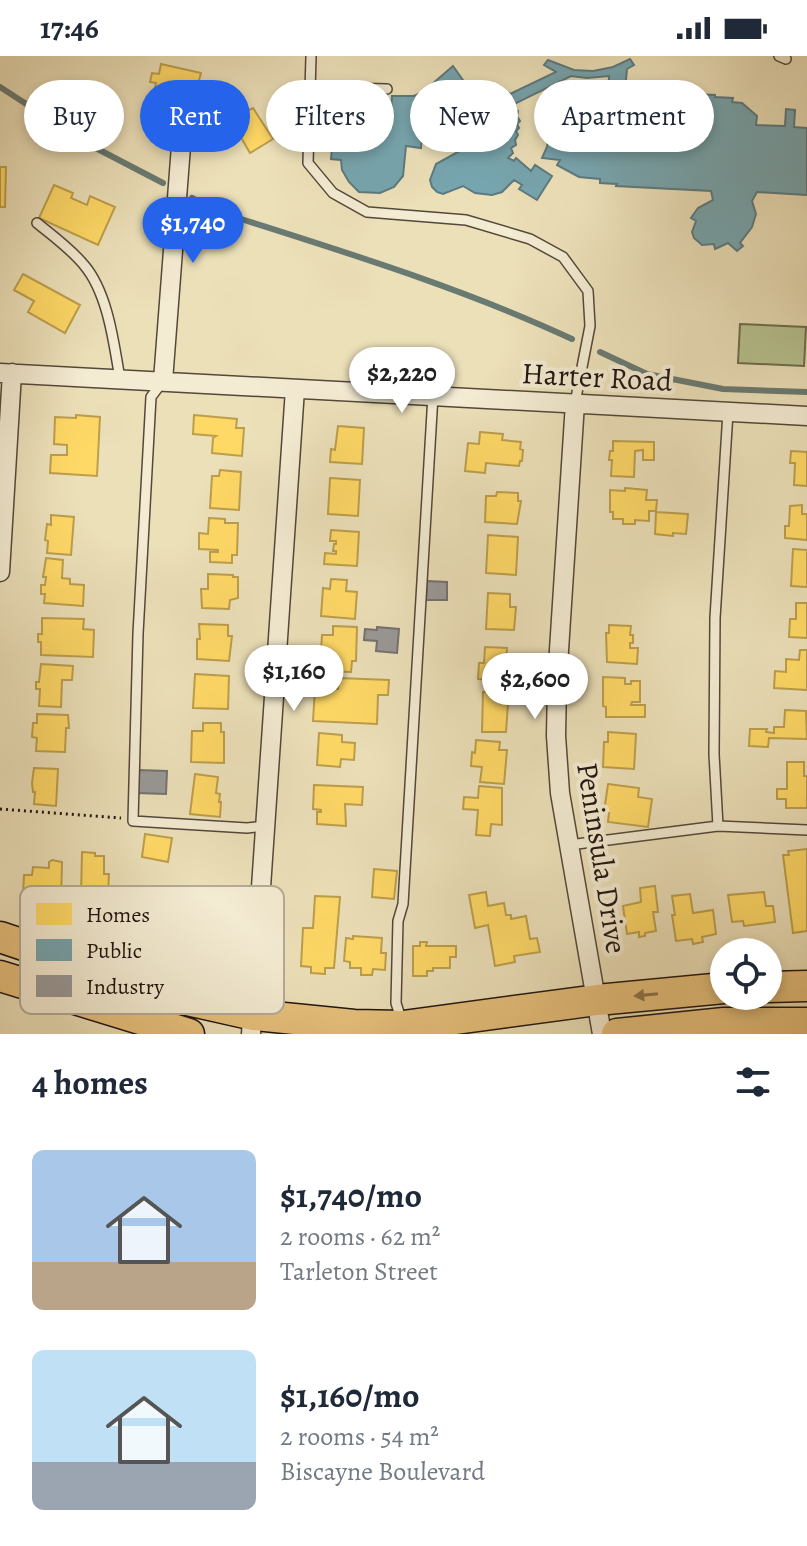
<!DOCTYPE html>
<html lang="en">
<head>
<meta charset="utf-8">
<style>
  :root { --surface:#fff; --page:#f6f6f7; --text:#1f2937; --muted:#747a83; --accent:#2563eb }
  body { margin:0; font-family:Alegreya,serif; background:var(--page); color:var(--text); height:100vh; display:flex; flex-direction:column; font-size:30px; white-space:nowrap }
  * { box-sizing:border-box; margin:0 }
  p { font-size:26px; color:var(--muted) }
  .icon { flex:none; width:44px; height:44px; fill:none; stroke:currentColor; stroke-width:2; stroke-linecap:round; stroke-linejoin:round }
  .map { position:relative; height:978px; overflow:hidden }
  .details { display:flex; flex-direction:column; background:var(--surface); flex:1 }
  .details>* { flex:none }
  .hud { position:absolute; left:24px; top:24px; width:760px; height:72px; display:flex; gap:16px }
  .controls { position:absolute; left:710px; top:882px; display:grid; gap:16px }
  .controls a { display:grid; place-items:center; width:72px; height:72px; border-radius:50%; background:var(--surface); box-shadow:0 4px 12px #0003; font-size:40px }
  .price { position:absolute; translate:-50% -68px; padding:0 18px; border-radius:28px; background:#fff; color:#222; font-size:26px; line-height:52px; filter:drop-shadow(0 2px 4px #0008) }
  .price::after { content:''; position:absolute; left:50%; top:48px; width:24px; height:18px; margin-left:-12px; background:inherit; clip-path:polygon(0 0,100% 0,50% 100%) }
  .price.selected { background:var(--accent); color:#fff }
  ul { padding:0; list-style:none }
  li { display:flex; align-items:center; gap:24px; height:200px; padding:0 32px }
  li span { display:grid; place-items:center; flex:none; width:224px; height:160px; border-radius:12px; color:#555 }
  li>.icon { margin-inline-start:auto }
  span .icon { width:96px; height:96px; fill:#fffc; stroke-width:1 }
  li b { font-size:34px }
  h2 { display:flex; justify-content:space-between; align-items:center; height:96px; padding:0 32px; font-size:34px }
  .chip { padding:0 28px; border-radius:36px; background:var(--surface); box-shadow:0 4px 12px #0003; font-size:28px; line-height:72px }
  .chip.selected { background:var(--accent); color:#fff }
  .status { display:flex; justify-content:space-between; align-items:center; height:56px; padding:0 40px; background:var(--surface); direction:ltr }
  .status svg { height:22px; fill:currentColor }
  .map>svg:first-child { display:block }
  .green { fill:#b7c290; stroke:#6c6c50; stroke-width:2 }
  .homes { fill:#ffd966; stroke:#bc9e4c; stroke-width:2 }
  .public { fill:#76a5af; stroke:#5c7a7f; stroke-width:2 }
  .industry { fill:#999; stroke:#757170; stroke-width:2 }
  .lines { fill:none; stroke-linecap:round; stroke-linejoin:round }
  .stream { stroke:#697a72; stroke-width:6 }
  .lane-casing { stroke:#53483a; stroke-width:12 }
  .street-casing { stroke:#53483a; stroke-width:21 }
  .primary-casing { stroke:#201510; stroke-width:33 }
  .path { stroke:#201510; stroke-width:3; stroke-dasharray:2 4; stroke-linecap:butt }
  .lane { stroke:#f3ebd2; stroke-width:9 }
  .street { stroke:#f3ebd2; stroke-width:18 }
  .primary { stroke:#e6c07c; stroke-width:30 }
  .oneway { fill:#8d734b }
  .labels { text-anchor:middle; dominant-baseline:central; stroke-width:8; stroke-linejoin:round; paint-order:stroke }
  .street-label { font-size:30px; fill:#201510; stroke:#f3ebd2 }
  .key { fill:#f3ebd2; stroke:#b4ab98; stroke-width:2 }
  .key-label { font-size:22px; fill:#201510 }
</style>
</head>
<body>
<div class="status"><b>17:46</b><svg viewBox="0 0 49 12"><path d="M0 12V9h3v3zM5 12V6h3v6zM10 12V3h3v9zM15 12V0h3v12zM26 1h20v11H26zM47 4h2v5h-2z"/></svg></div>
<div class="map">
<svg width="807" height="978" viewBox="0 0 807 978">
  <rect width="100%" height="100%" fill="#ece0b9"/>
  <filter id="stains"><feTurbulence type="fractalNoise" baseFrequency=".0025" numOctaves="4"/><feColorMatrix values="0 0 0 0 .2 0 0 0 0 .09 0 0 0 0 .02 0 0 0 .5 -.17"/></filter>
  <radialGradient id="worn" r=".72"><stop offset=".6" stop-color="#630" stop-opacity="0"/><stop offset="1" stop-color="#630" stop-opacity=".3"/></radialGradient>
  <path class="green" d="M 740,268 L 806,271 L 804,310 L 738,307 Z"/>
  <path class="homes" d="M 161,8 L 201,17 L 190,57 L 151,48 L 156,27 L 150,26 L 152,17 L 159,18 Z
    M 253,52 L 273,83 L 250,97 L 235,71 L 249,62 L 245,56 Z
    M 0,111 L 6,111 L 5,151 L 0,151 Z
    M 54,129 L 73,137 L 71,142 L 87,149 L 90,140 L 115,151 L 98,189 L 39,162 Z
    M 23,218 L 80,249 L 65,277 L 28,256 L 34,245 L 14,234 Z
    M 76,359 L 100,361 L 97,420 L 50,417 L 51,399 L 67,399 L 67,389 L 54,388 L 55,361 L 76,362 Z
    M 194,359 L 237,363 L 236,372 L 244,372 L 242,400 L 212,397 L 213,382 L 216,380 L 193,378 Z
    M 338,370 L 364,372 L 362,408 L 330,406 L 331,393 L 335,394 Z
    M 480,376 L 503,378 L 502,384 L 521,386 L 520,393 L 523,394 L 522,405 L 520,405 L 519,410 L 486,407 L 485,417 L 465,415 L 468,387 L 479,388 Z
    M 613,385 L 654,386 L 654,404 L 643,404 L 643,394 L 635,395 L 634,421 L 611,420 L 612,404 L 609,404 L 610,395 L 613,395 Z
    M 791,395 L 807,396 L 807,430 L 794,429 L 795,407 L 790,407 Z
    M 220,414 L 241,416 L 239,454 L 210,452 L 212,420 L 219,420 Z
    M 330,422 L 360,424 L 358,460 L 328,458 Z
    M 625,432 L 647,434 L 646,444 L 657,444 L 656,455 L 649,455 L 649,465 L 635,464 L 635,468 L 623,468 L 623,463 L 613,463 L 613,456 L 610,456 L 610,434 L 625,435 Z
    M 497,436 L 518,437 L 518,445 L 521,445 L 517,468 L 485,466 L 486,440 L 496,440 Z
    M 802,449 L 802,458 L 807,458 L 807,484 L 785,482 L 785,470 L 789,470 L 790,450 Z
    M 656,456 L 688,458 L 686,478 L 673,477 L 673,480 L 655,478 Z
    M 51,459 L 74,461 L 71,499 L 47,497 L 48,485 L 45,484 L 47,468 L 51,469 Z
    M 209,462 L 225,463 L 225,467 L 238,467 L 237,499 L 232,499 L 232,507 L 210,506 L 210,496 L 218,496 L 218,494 L 199,493 L 199,477 L 208,478 Z
    M 331,474 L 359,476 L 357,510 L 324,508 L 325,497 L 336,498 L 336,495 L 333,495 L 334,488 L 336,488 L 336,485 L 330,485 Z
    M 488,479 L 518,481 L 516,519 L 486,517 Z
    M 793,493 L 807,494 L 807,531 L 791,530 Z
    M 46,502 L 63,504 L 62,522 L 70,523 L 70,528 L 84,529 L 83,550 L 44,547 L 45,538 L 41,538 L 41,529 L 45,529 L 46,521 L 43,521 Z
    M 208,518 L 233,519 L 233,521 L 238,521 L 238,542 L 230,544 L 229,553 L 202,552 L 201,533 L 208,533 Z
    M 331,523 L 347,524 L 346,535 L 357,536 L 355,563 L 321,560 L 323,532 L 330,533 Z
    M 488,537 L 510,538 L 510,551 L 516,551 L 514,574 L 486,573 Z
    M 796,547 L 807,547 L 807,582 L 789,581 L 790,563 L 796,563 Z
    M 42,562 L 84,563 L 83,573 L 94,574 L 93,601 L 41,599 L 41,586 L 38,586 L 38,578 L 42,578 Z
    M 199,568 L 228,569 L 228,580 L 232,580 L 229,605 L 197,603 L 197,583 L 200,583 Z
    M 609,569 L 631,570 L 630,579 L 633,579 L 633,587 L 630,587 L 630,592 L 638,592 L 637,608 L 607,606 L 606,577 L 609,577 Z
    M 333,570 L 357,571 L 356,605 L 352,605 L 351,616 L 317,615 L 317,595 L 321,595 L 322,579 L 333,579 Z
    M 485,591 L 507,592 L 506,602 L 508,602 L 508,609 L 509,609 L 509,625 L 478,623 L 479,607 L 484,607 Z
    M 800,594 L 807,594 L 807,634 L 774,632 L 775,615 L 786,616 L 786,603 L 799,604 Z
    M 41,608 L 73,610 L 72,624 L 62,624 L 61,651 L 39,650 L 40,633 L 36,633 L 36,626 L 39,626 Z
    M 195,618 L 229,620 L 228,653 L 193,652 Z
    M 603,621 L 625,622 L 625,628 L 631,628 L 631,625 L 640,625 L 640,646 L 632,646 L 631,649 L 645,649 L 645,661 L 606,661 L 606,651 L 603,650 Z
    M 339,622 L 389,624 L 388,639 L 378,639 L 377,668 L 313,665 L 315,632 L 338,633 Z
    M 483,636 L 506,637 L 506,646 L 508,647 L 506,676 L 482,676 Z
    M 785,654 L 806,655 L 807,683 L 769,682 L 768,691 L 749,690 L 750,673 L 767,673 L 766,676 L 774,677 L 774,671 L 784,671 Z
    M 37,658 L 68,659 L 69,672 L 66,672 L 65,696 L 36,695 L 37,682 L 32,681 L 33,667 L 37,667 Z
    M 203,667 L 221,667 L 221,676 L 224,676 L 224,707 L 191,706 L 192,675 L 203,675 Z
    M 608,676 L 636,678 L 634,713 L 603,711 L 604,686 L 608,686 Z
    M 319,677 L 342,679 L 342,686 L 355,687 L 354,704 L 341,703 L 340,711 L 317,709 Z
    M 476,684 L 500,686 L 499,694 L 507,694 L 504,728 L 480,726 L 482,711 L 471,710 L 472,696 L 475,697 Z
    M 787,706 L 804,706 L 804,720 L 807,720 L 807,752 L 786,752 L 786,743 L 777,743 L 777,733 L 787,733 Z
    M 34,712 L 58,713 L 56,750 L 34,748 L 35,736 L 33,736 L 32,727 Z
    M 195,718 L 218,721 L 216,737 L 220,738 L 219,746 L 221,746 L 220,761 L 190,758 Z
    M 608,728 L 639,732 L 638,741 L 652,743 L 648,771 L 608,766 L 609,757 L 604,756 Z
    M 314,729 L 363,731 L 362,749 L 345,748 L 346,770 L 317,768 L 317,756 L 321,756 L 321,754 L 313,753 Z
    M 479,730 L 502,732 L 502,769 L 491,768 L 490,780 L 476,779 L 478,754 L 463,753 L 464,741 L 478,742 Z
    M 145,778 L 172,782 L 168,806 L 142,801 Z
    M 807,793 L 807,875 L 793,877 L 783,799 L 789,799 L 788,795 Z
    M 82,796 L 95,797 L 95,800 L 104,800 L 104,818 L 109,818 L 108,838 L 88,837 L 88,839 L 81,839 Z
    M 52,804 L 62,806 L 61,845 L 27,845 L 27,839 L 23,838 L 24,819 L 32,819 L 33,811 L 49,812 L 49,806 Z
    M 374,813 L 397,815 L 394,843 L 372,841 Z
    M 655,830 L 658,856 L 653,856 L 656,875 L 645,877 L 645,880 L 639,881 L 639,876 L 627,878 L 623,850 L 641,846 L 640,832 Z
    M 486,836 L 488,850 L 504,847 L 506,859 L 511,859 L 511,863 L 526,860 L 530,883 L 537,882 L 540,896 L 514,900 L 515,906 L 495,910 L 488,869 L 475,872 L 469,839 Z
    M 764,836 L 766,850 L 773,850 L 775,866 L 744,870 L 743,865 L 732,866 L 728,839 Z
    M 690,838 L 693,857 L 713,854 L 716,878 L 702,881 L 703,886 L 693,888 L 692,883 L 676,885 L 672,859 L 675,859 L 672,840 Z
    M 315,840 L 340,841 L 334,912 L 325,912 L 325,918 L 311,917 L 311,911 L 301,910 L 303,872 L 313,872 Z
    M 353,880 L 382,882 L 381,897 L 386,897 L 385,914 L 373,913 L 372,919 L 361,919 L 361,912 L 350,912 L 350,906 L 344,905 L 346,882 L 353,883 Z
    M 420,886 L 427,886 L 426,890 L 456,890 L 456,901 L 450,901 L 450,912 L 433,912 L 433,915 L 427,915 L 427,920 L 413,920 L 413,890 L 420,890 Z"/>
  <path class="public" d="M 630,3 L 634,9 L 627,13 L 625,35 L 715,39 L 715,41 L 733,42 L 732,46 L 742,47 L 757,60 L 756,69 L 785,70 L 786,53 L 795,54 L 794,71 L 807,72 L 807,139 L 757,136 L 752,145 L 756,158 L 752,171 L 740,187 L 743,190 L 737,195 L 728,187 L 715,193 L 714,188 L 702,189 L 694,182 L 692,176 L 696,165 L 691,162 L 698,152 L 713,144 L 711,135 L 616,130 L 617,128 L 600,127 L 600,123 L 579,121 L 557,109 L 560,104 L 542,102 L 547,91 L 551,67 L 546,38 L 608,41 L 609,20 L 587,22 L 571,20 L 514,48 L 514,52 L 518,55 L 517,60 L 520,65 L 517,68 L 519,72 L 516,75 L 518,79 L 515,84 L 516,89 L 511,92 L 513,97 L 508,102 L 514,105 L 516,102 L 531,115 L 535,109 L 552,120 L 537,144 L 519,133 L 522,129 L 514,124 L 502,136 L 492,139 L 475,137 L 463,130 L 443,138 L 437,136 L 432,131 L 430,124 L 436,108 L 458,96 L 454,78 L 456,73 L 454,68 L 457,65 L 455,62 L 458,57 L 456,53 L 458,49 L 462,48 L 470,33 L 482,27 L 500,30 L 510,38 L 556,16 L 544,9 L 548,4 L 574,14 L 593,15 L 613,11 Z
    M 453,10 L 465,27 L 424,56 L 421,92 L 406,90 L 403,120 L 394,131 L 380,137 L 359,136 L 349,126 L 342,114 L 341,104 L 331,103 L 334,68 L 351,70 L 353,51 L 391,54 L 392,40 L 414,40 L 423,36 Z"/>
  <path class="industry" d="M 427,525 L 447,526 L 447,544 L 426,544 Z
    M 377,571 L 399,573 L 397,597 L 376,595 L 377,585 L 364,584 L 365,573 L 377,574 Z
    M 138,714 L 167,715 L 166,738 L 137,737 Z"/>
  <g class="lines">
    <path class="stream" d="M 0,31 L 88,88 L 163,127
      M 192,142 L 219,156 C 338,194 458,230 572,283
      M 600,296 L 647,318 L 723,333 L 807,336"/>
    <g class="lane-casing">
      <path id="lane" d="M 311,0 L 308,107 L 333,137 L 367,156 L 466,164 L 530,183 L 563,201 L 588,235 L 590,270 L 575,347
        M 779,0 L 786,3
        M 310,31 L 387,33
        M 37,167 C 53,180 71,193 84,209 C 108,237 114,288 120,323
        M 163,325 L 151,341 L 138,578 L 133,765 L 247,772 L 265,770
        M 718,770 L 714,698 L 715,562 L 728,356
        M 569,789 L 718,770 L 807,774
        M 402,966 L 396,947 L 398,865 L 403,848 L 433,339"/>
    </g>
    <g class="street-casing">
      <path id="street" d="M 0,317 L 807,360
        M 163,325 L 181,90
        M 575,347 L 557,625 L 556,680 L 560,737 L 602,978
        M 0,516 L 12,317
        M 251,978 L 295,333"/>
    </g>
    <g class="primary-casing">
      <path id="primary" d="M 0,881 L 92,912 L 143,932 L 183,943 L 254,959 L 354,969 L 403,970 L 597,944 L 724,932
        M 0,920 L 189,978
        M 768,931 L 807,930
        M 617,978 L 724,967 L 807,967"/>
    </g>
    <path class="path" d="M 0,753 L 121,762"/>
    <use href="#lane" class="lane"/>
    <use href="#street" class="street"/>
    <use href="#primary" class="primary"/>
  </g>
  <defs><path id="oneway-solid" d="M-6-.8H1V-3.2L6.5 0L1 3.2V.8H-6Z" transform="scale(2)"/></defs>
  <use class="oneway" href="#oneway-solid" transform="translate(646 939) rotate(174)"/>
  <g class="labels">
    <g class="street-label">
      <text transform="translate(597 321) rotate(3)">Harter Road</text>
      <text transform="translate(602 802) rotate(81)">Peninsula Drive</text>
    </g>
  </g>
  <rect x="20" y="830" width="264" height="128" rx="12" class="key"/>
  <rect x="36" y="847" width="36" height="22" fill="#ffd966"/>
  <rect x="36" y="883" width="36" height="22" fill="#76a5af"/>
  <rect x="36" y="919" width="36" height="22" fill="#999"/>
  <g class="key-label">
    <text x="86" y="866">Homes</text>
    <text x="86" y="902">Public</text>
    <text x="86" y="938">Industry</text>
  </g>
  <rect width="100%" height="100%" filter="url(#stains)"/>
  <rect width="100%" height="100%" fill="url(#worn)"/>
</svg>
<div class="controls">
<a><svg class="icon" aria-label="locate" viewBox="0 0 24 24"><circle cx="12" cy="12" r="6"/><path d="M12 2v4M12 18v4M2 12h4M18 12h4"/></svg></a>
</div>
<b class="price selected" style="left:193px;top:209px">$1,740</b>
<b class="price" style="left:402px;top:359px">$2,220</b>
<b class="price" style="left:294px;top:657px">$1,160</b>
<b class="price" style="left:535px;top:665px">$2,600</b>
<div class="hud">
<a class="chip">Buy</a>
<a class="chip selected">Rent</a>
<a class="chip">Filters</a>
<a class="chip">New</a>
<a class="chip">Apartment</a>
</div>
</div>
<section class="details">
<h2>4 homes<svg class="icon" aria-label="filters" viewBox="0 0 24 24"><path d="M4 7h16M4 17h16"/><circle cx="9" cy="7" r="2"/><circle cx="15" cy="17" r="2"/></svg></h2>
<ul>
<li><span style="background:linear-gradient(#a9c7e8 70%,#b9a48a 0)"><svg class="icon" aria-label="home" viewBox="0 0 24 24"><path d="M3 11l9-7 9 7M6 9v11h12V9"/></svg></span><div><b>$1,740/mo</b><p>2 rooms · 62 m²</p><p>Tarleton Street</p></div></li>
<li><span style="background:linear-gradient(#bfe0f5 70%,#9aa5b1 0)"><svg class="icon" aria-label="home" viewBox="0 0 24 24"><path d="M3 11l9-7 9 7M6 9v11h12V9"/></svg></span><div><b>$1,160/mo</b><p>2 rooms · 54 m²</p><p>Biscayne Boulevard</p></div></li>
</ul>
</section>
</body>
</html>
